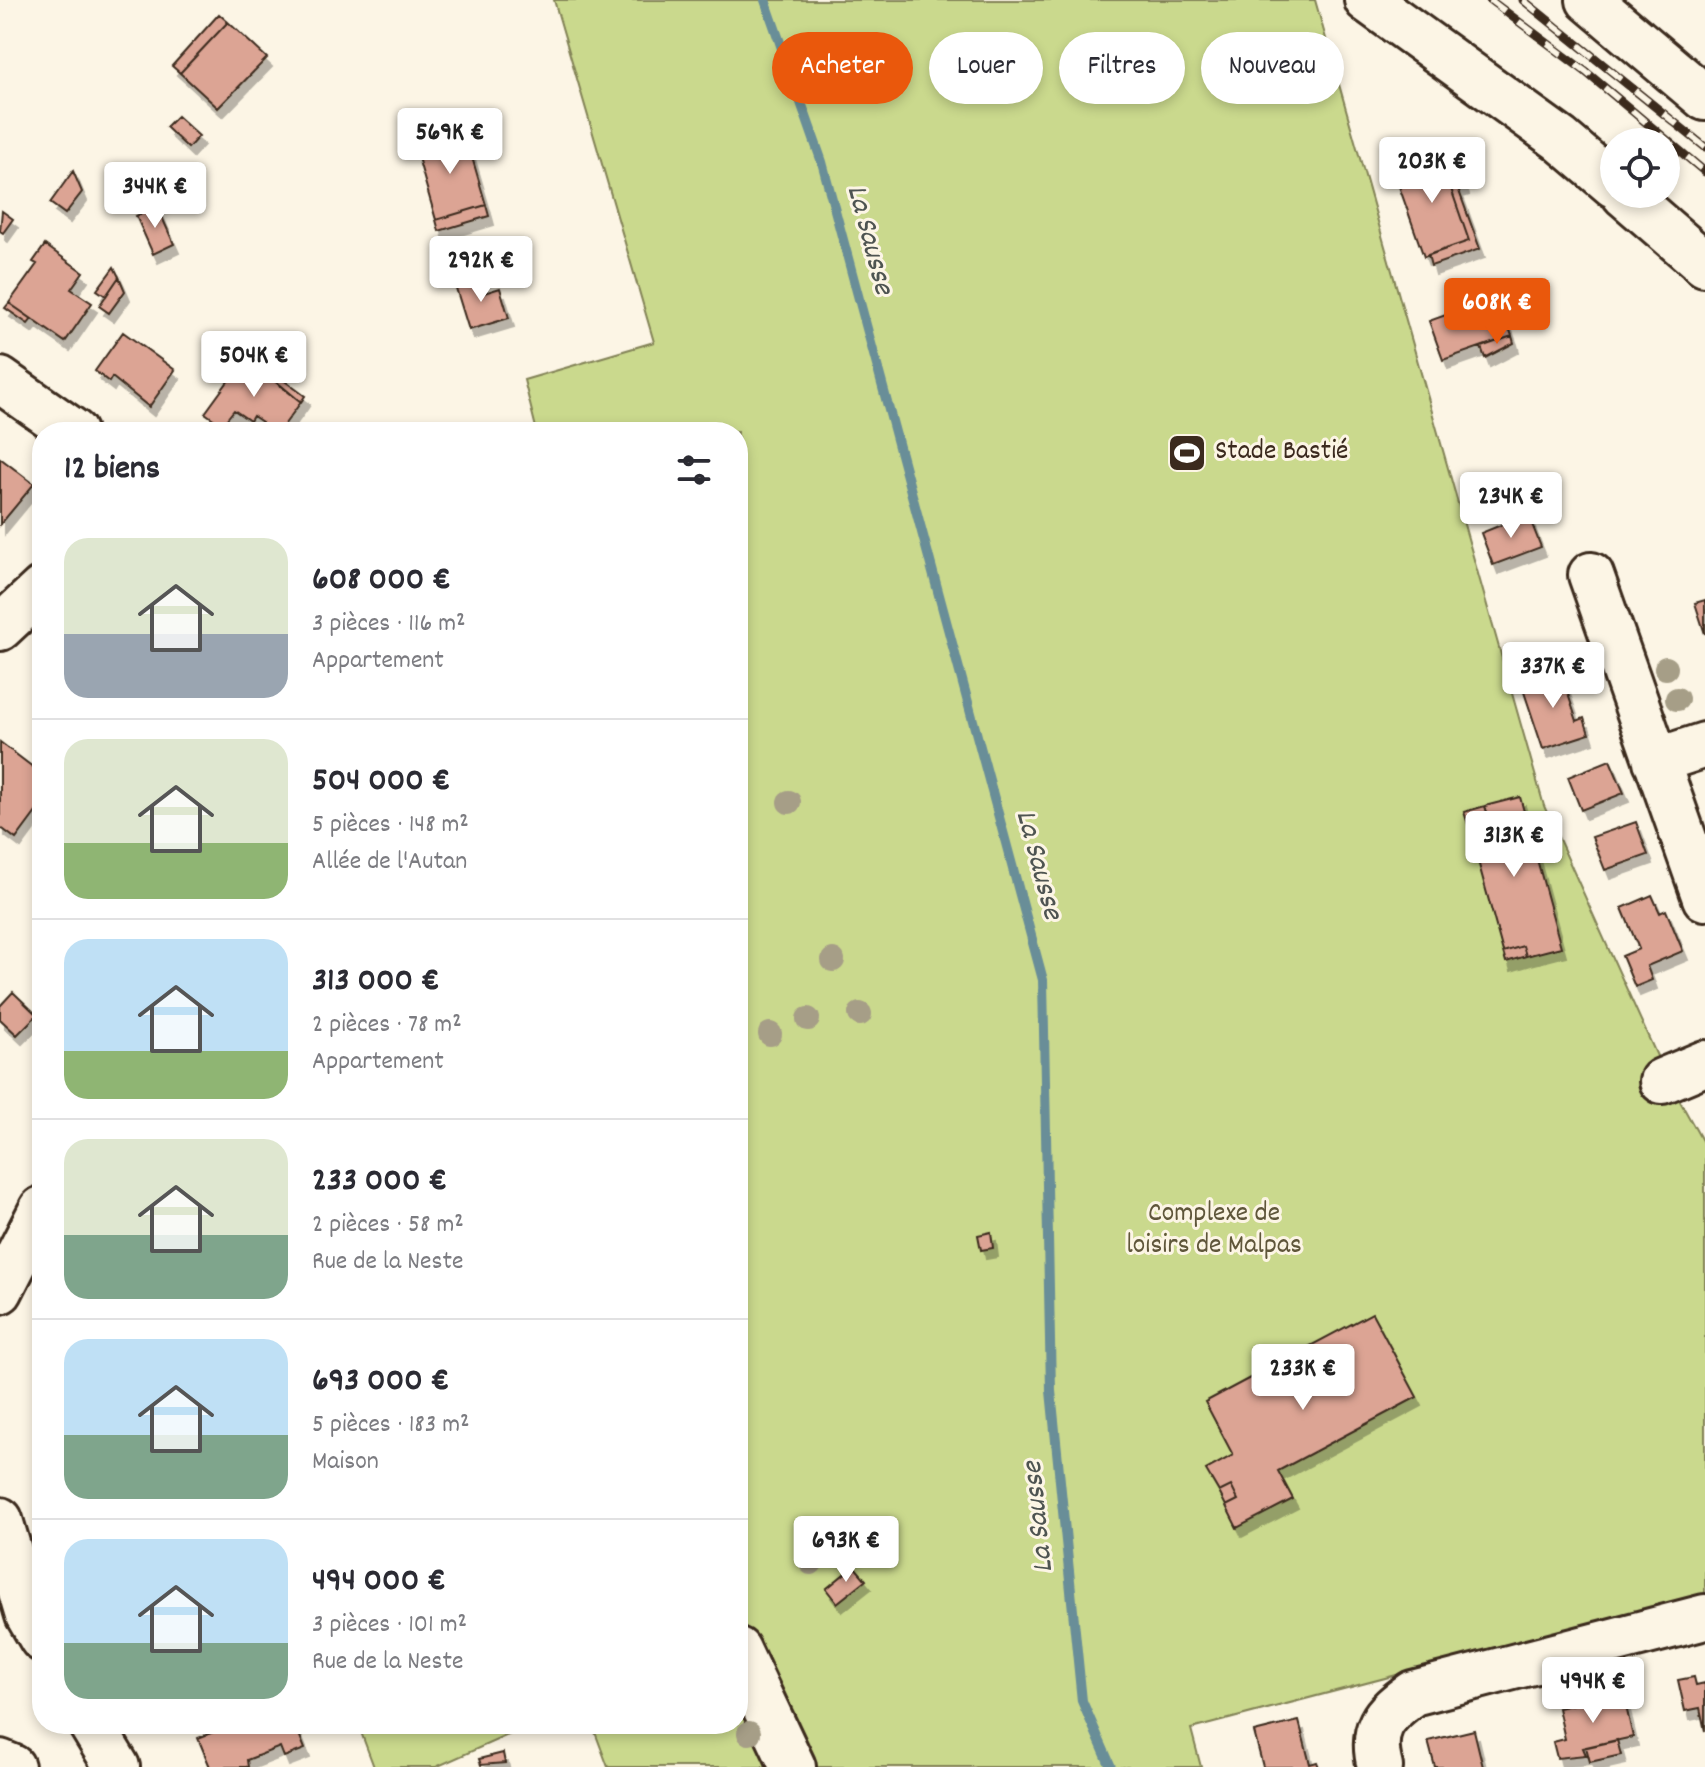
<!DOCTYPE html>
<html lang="fr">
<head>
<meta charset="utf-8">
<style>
  :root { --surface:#fff; --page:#f2f2f3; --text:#2b2b33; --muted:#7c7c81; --line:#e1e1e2; --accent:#ea580c }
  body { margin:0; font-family:Dekko,sans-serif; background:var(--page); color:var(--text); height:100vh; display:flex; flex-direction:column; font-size:30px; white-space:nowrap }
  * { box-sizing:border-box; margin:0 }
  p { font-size:26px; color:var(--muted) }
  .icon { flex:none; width:44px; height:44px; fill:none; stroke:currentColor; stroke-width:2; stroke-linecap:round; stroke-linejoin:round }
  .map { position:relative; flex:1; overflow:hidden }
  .panel { position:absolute; left:32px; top:422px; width:716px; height:1312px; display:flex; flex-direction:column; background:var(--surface); border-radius:32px; box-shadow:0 4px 12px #0003 }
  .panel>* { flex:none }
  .guide { position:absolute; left:772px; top:32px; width:760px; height:72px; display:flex; gap:16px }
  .controls { position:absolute; left:1600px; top:128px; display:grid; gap:16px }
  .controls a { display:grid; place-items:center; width:80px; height:80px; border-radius:50%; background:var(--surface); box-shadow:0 4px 12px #0003; font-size:40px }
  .price { position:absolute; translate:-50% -68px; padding:0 18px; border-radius:8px; background:#fff; color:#222; font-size:26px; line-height:52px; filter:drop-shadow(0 2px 4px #0008) }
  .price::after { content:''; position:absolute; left:50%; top:48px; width:24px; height:18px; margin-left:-12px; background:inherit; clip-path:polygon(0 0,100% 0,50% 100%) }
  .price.on { background:var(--accent); color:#fff }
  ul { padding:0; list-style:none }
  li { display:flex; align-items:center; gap:24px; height:200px; padding:0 32px }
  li+li { border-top:2px solid var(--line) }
  li span { display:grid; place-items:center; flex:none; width:224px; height:160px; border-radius:24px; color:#555 }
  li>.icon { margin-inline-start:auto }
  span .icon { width:96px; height:96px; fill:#fffc; stroke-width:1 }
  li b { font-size:34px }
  h2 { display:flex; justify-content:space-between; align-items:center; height:96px; padding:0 32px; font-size:34px }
  .pill { padding:0 28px; border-radius:36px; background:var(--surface); box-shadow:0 4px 12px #0003; font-size:28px; line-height:72px }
  .pill.on { background:var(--accent); color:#fff }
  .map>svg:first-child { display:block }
  .green { fill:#cad98d; stroke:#828256; stroke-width:2 }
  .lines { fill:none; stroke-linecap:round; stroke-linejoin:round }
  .stream { stroke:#698e98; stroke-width:10 }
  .building { fill:#dca494; stroke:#3b2a1e; stroke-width:2; filter:url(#shadow) }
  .minor-casing { stroke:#3b2a1e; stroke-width:50 }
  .minor { stroke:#fcf5e5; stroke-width:44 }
  .rail-casing { stroke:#3b2a1e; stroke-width:9 }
  .rail { stroke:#fcf5e5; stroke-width:6; stroke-dasharray:18; stroke-linecap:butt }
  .tree { fill:#a69e87 }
  .labels { text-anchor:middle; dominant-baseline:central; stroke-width:6; stroke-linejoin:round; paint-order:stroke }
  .poi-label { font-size:28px; fill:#3b2a1e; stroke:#fcf5e5; text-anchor:start }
  .park-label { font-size:28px; fill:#5f563a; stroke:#fcf5e5 }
  .water-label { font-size:30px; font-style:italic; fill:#4e5451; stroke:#fcf5e5 }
</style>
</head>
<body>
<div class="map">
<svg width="1705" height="1767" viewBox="0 0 1705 1767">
  <defs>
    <filter id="shadow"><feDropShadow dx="5" dy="9" stdDeviation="0" flood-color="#0004"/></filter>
  </defs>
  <rect width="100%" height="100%" fill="#fcf5e5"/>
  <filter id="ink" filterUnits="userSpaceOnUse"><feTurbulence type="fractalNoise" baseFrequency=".0125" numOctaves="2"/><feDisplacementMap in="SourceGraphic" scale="16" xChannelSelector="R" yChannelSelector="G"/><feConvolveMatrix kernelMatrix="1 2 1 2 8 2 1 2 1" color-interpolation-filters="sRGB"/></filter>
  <g filter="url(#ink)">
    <path class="green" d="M 554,0 L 1315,0 L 1544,806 L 1666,1076 L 1705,1146 L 1705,1594 L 1191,1729 L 1201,1767 L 608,1767 L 592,1724 L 738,1724 L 738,432 L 537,432 L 524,380 L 654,342 Z
      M 358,1724 L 533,1724 L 436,1767 L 374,1767 Z"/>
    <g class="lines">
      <path class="stream" d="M 765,0 L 822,162 L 1043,980 L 1051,1391 L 1082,1701 L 1111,1767"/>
    </g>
    <path class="building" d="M 219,14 L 228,22 L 180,73 L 172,66 Z
      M 228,22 L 267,58 L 218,108 L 180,73 Z
      M 177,116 L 199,136 L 188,148 L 166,127 Z
      M 465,133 L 486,205 L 436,220 L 415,147 Z
      M 1452,152 L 1464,186 L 1458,188 L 1480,249 L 1431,266 L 1428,255 L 1469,241 L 1447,177 L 1452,176 L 1444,154 Z
      M 1444,154 L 1452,176 L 1447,177 L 1469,241 L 1424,257 L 1394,172 Z
      M 73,171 L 82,192 L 65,214 L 50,203 Z
      M 486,205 L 489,216 L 439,231 L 436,220 Z
      M 157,206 L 174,244 L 153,254 L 136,216 Z
      M 2,211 L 13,219 L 3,233 L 0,231 Z
      M 45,245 L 83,272 L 71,289 L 92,303 L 65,342 L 9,303 L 37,264 L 33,262 Z
      M 114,267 L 119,277 L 106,296 L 97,290 Z
      M 119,277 L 125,291 L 109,313 L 99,306 Z
      M 480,277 L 484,293 L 500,288 L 509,318 L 469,330 L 455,285 Z
      M 1498,296 L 1512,336 L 1443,360 L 1429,321 Z
      M 9,303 L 32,319 L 28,324 L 5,308 Z
      M 123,332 L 175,370 L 149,407 L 112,377 L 109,382 L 95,371 Z
      M 1512,336 L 1514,343 L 1485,358 L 1481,347 Z
      M 245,358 L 301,402 L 279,432 L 265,432 L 258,427 L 262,422 L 253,416 L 250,421 L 234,410 L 222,425 L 205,413 Z
      M 274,373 L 305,396 L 301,402 L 271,377 Z
      M 0,458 L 34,484 L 0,525 Z
      M 1528,514 L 1541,547 L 1493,565 L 1481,533 Z
      M 1705,600 L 1705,634 L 1695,603 Z
      M 1560,670 L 1577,721 L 1584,718 L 1589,734 L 1543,749 L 1521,683 Z
      M 0,742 L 42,774 L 42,804 L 16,839 L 0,827 Z
      M 1610,760 L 1624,793 L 1581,810 L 1568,777 Z
      M 1520,797 L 1561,947 L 1526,956 L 1523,946 L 1503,952 L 1467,821 L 1488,816 L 1485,806 Z
      M 1485,806 L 1488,816 L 1467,821 L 1464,812 Z
      M 1636,822 L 1648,855 L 1605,870 L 1592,837 Z
      M 1652,895 L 1660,913 L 1666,910 L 1683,951 L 1647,966 L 1652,980 L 1635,987 L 1622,956 L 1639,949 L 1622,908 Z
      M 1523,946 L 1526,956 L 1506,962 L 1503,952 Z
      M 13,992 L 37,1015 L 17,1035 L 0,1019 L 0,1006 Z
      M 991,1232 L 993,1248 L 981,1250 L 978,1235 Z
      M 1372,1313 L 1417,1397 L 1278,1471 L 1293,1499 L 1237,1528 L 1226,1506 L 1238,1500 L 1231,1486 L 1219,1492 L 1206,1470 L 1233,1455 L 1205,1402 Z
      M 1231,1486 L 1238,1500 L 1226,1506 L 1219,1492 Z
      M 854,1566 L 866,1580 L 837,1603 L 826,1589 Z
      M 1694,1677 L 1696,1685 L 1705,1683 L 1705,1731 L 1700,1708 L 1685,1711 L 1678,1680 Z
      M 1623,1693 L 1633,1737 L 1583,1748 L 1586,1755 L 1557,1758 L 1553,1742 L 1565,1739 L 1558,1708 Z
      M 1299,1721 L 1310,1764 L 1317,1762 L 1319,1767 L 1263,1767 L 1254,1732 Z
      M 234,1724 L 295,1724 L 305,1749 L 284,1757 L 280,1747 L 247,1760 L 248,1767 L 210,1767 L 198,1738 Z
      M 1474,1730 L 1483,1767 L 1435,1767 L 1428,1741 Z
      M 1617,1740 L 1621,1755 L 1590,1762 L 1586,1747 Z
      M 503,1753 L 505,1763 L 481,1765 L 479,1759 Z"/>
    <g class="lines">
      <g class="minor-casing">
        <path id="minor" d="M 1367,0 L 1560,139 L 1614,185
          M 1589,0 L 1705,98
          M 1624,194 L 1705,264
          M 0,380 L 74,432
          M 1591,575 L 1705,898
          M 0,628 L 42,589
          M 1656,761 L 1705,745
          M 1662,1081 L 1705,1063
          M 0,1291 L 42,1209
          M 0,1520 L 28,1615 L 42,1639
          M 738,1650 L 793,1767
          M 91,1724 L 117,1767
          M 0,1762 L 12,1767
          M 1380,1767 C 1370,1729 1383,1714 1413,1693 L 1705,1617"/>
      </g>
      <use href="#minor" class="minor"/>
      <g class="rail-casing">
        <path id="rail" d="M 1490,0 L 1586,72 L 1705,172
          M 1523,0 L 1705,147"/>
      </g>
      <use href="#rail" class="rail"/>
    </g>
    <g class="tree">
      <circle cx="1666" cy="668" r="12"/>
      <circle cx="1677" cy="699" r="12"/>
      <circle cx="789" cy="802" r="12"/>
      <circle cx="833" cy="960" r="12"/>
      <circle cx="860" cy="1014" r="12"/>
      <circle cx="808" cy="1019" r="12"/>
      <circle cx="770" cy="1034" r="12"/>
      <circle cx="835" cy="1540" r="12"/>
      <circle cx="811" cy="1563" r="12"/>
      <circle cx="749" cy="1733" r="12"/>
    </g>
  </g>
  <defs>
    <g id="stadium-square" transform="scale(2)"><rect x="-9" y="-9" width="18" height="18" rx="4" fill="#3b2a1e" stroke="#fcf5e5"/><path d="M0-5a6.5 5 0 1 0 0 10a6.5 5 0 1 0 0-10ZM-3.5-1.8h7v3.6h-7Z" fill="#fff"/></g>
  </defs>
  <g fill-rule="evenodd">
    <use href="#stadium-square" x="1187" y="453"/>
  </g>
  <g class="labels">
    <g class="poi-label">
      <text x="1215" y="453">Stade Bastié</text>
    </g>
    <g class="park-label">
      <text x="1214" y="1215">Complexe de<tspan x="1214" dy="32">loisirs de Malpas</tspan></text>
    </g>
    <g class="water-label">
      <text transform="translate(868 240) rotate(75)">La Sausse</text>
      <text transform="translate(1037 865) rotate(75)">La Sausse</text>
      <text transform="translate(1040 1517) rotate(-96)">La Sausse</text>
    </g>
  </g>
</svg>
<div class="controls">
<a><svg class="icon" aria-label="locate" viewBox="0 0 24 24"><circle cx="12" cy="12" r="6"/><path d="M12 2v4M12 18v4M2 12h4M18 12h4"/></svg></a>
</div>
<b class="price" style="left:450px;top:176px">569K €</b>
<b class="price" style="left:1432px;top:205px">203K €</b>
<b class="price" style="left:155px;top:230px">344K €</b>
<b class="price" style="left:481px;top:304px">292K €</b>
<b class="price on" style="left:1497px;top:346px">608K €</b>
<b class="price" style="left:254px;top:399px">504K €</b>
<b class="price" style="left:1511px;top:540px">234K €</b>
<b class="price" style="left:1553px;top:710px">337K €</b>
<b class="price" style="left:1514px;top:879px">313K €</b>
<b class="price" style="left:1303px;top:1412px">233K €</b>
<b class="price" style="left:846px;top:1584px">693K €</b>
<b class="price" style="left:1593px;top:1725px">494K €</b>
<div class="guide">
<a class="pill on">Acheter</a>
<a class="pill">Louer</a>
<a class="pill">Filtres</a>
<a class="pill">Nouveau</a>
</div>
<section class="panel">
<h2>12 biens<svg class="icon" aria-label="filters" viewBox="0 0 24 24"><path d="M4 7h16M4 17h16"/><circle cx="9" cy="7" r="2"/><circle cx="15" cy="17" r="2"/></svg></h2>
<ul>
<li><span style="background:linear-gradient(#dfe7d0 60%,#9aa5b1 0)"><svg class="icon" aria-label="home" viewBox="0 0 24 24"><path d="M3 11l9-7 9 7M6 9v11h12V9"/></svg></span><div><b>608 000 €</b><p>3 pièces · 116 m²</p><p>Appartement</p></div></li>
<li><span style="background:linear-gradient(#dfe7d0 65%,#8fb573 0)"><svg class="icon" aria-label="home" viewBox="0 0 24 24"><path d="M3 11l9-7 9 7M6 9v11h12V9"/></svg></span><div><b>504 000 €</b><p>5 pièces · 148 m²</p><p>Allée de l'Autan</p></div></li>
<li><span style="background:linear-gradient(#bfe0f5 70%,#8fb573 0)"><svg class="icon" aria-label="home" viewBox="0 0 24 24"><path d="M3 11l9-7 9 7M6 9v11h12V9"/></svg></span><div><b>313 000 €</b><p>2 pièces · 78 m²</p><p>Appartement</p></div></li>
<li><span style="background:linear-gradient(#dfe7d0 60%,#7fa58c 0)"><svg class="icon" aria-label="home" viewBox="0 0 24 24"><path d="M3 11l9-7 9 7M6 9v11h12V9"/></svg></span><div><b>233 000 €</b><p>2 pièces · 58 m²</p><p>Rue de la Neste</p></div></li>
<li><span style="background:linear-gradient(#bfe0f5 60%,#7fa58c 0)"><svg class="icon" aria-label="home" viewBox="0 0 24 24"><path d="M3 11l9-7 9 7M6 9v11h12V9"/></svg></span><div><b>693 000 €</b><p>5 pièces · 183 m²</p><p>Maison</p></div></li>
<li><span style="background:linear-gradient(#bfe0f5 65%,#7fa58c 0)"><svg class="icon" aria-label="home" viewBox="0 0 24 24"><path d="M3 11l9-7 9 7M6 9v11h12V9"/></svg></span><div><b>494 000 €</b><p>3 pièces · 101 m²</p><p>Rue de la Neste</p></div></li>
</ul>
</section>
</div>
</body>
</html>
